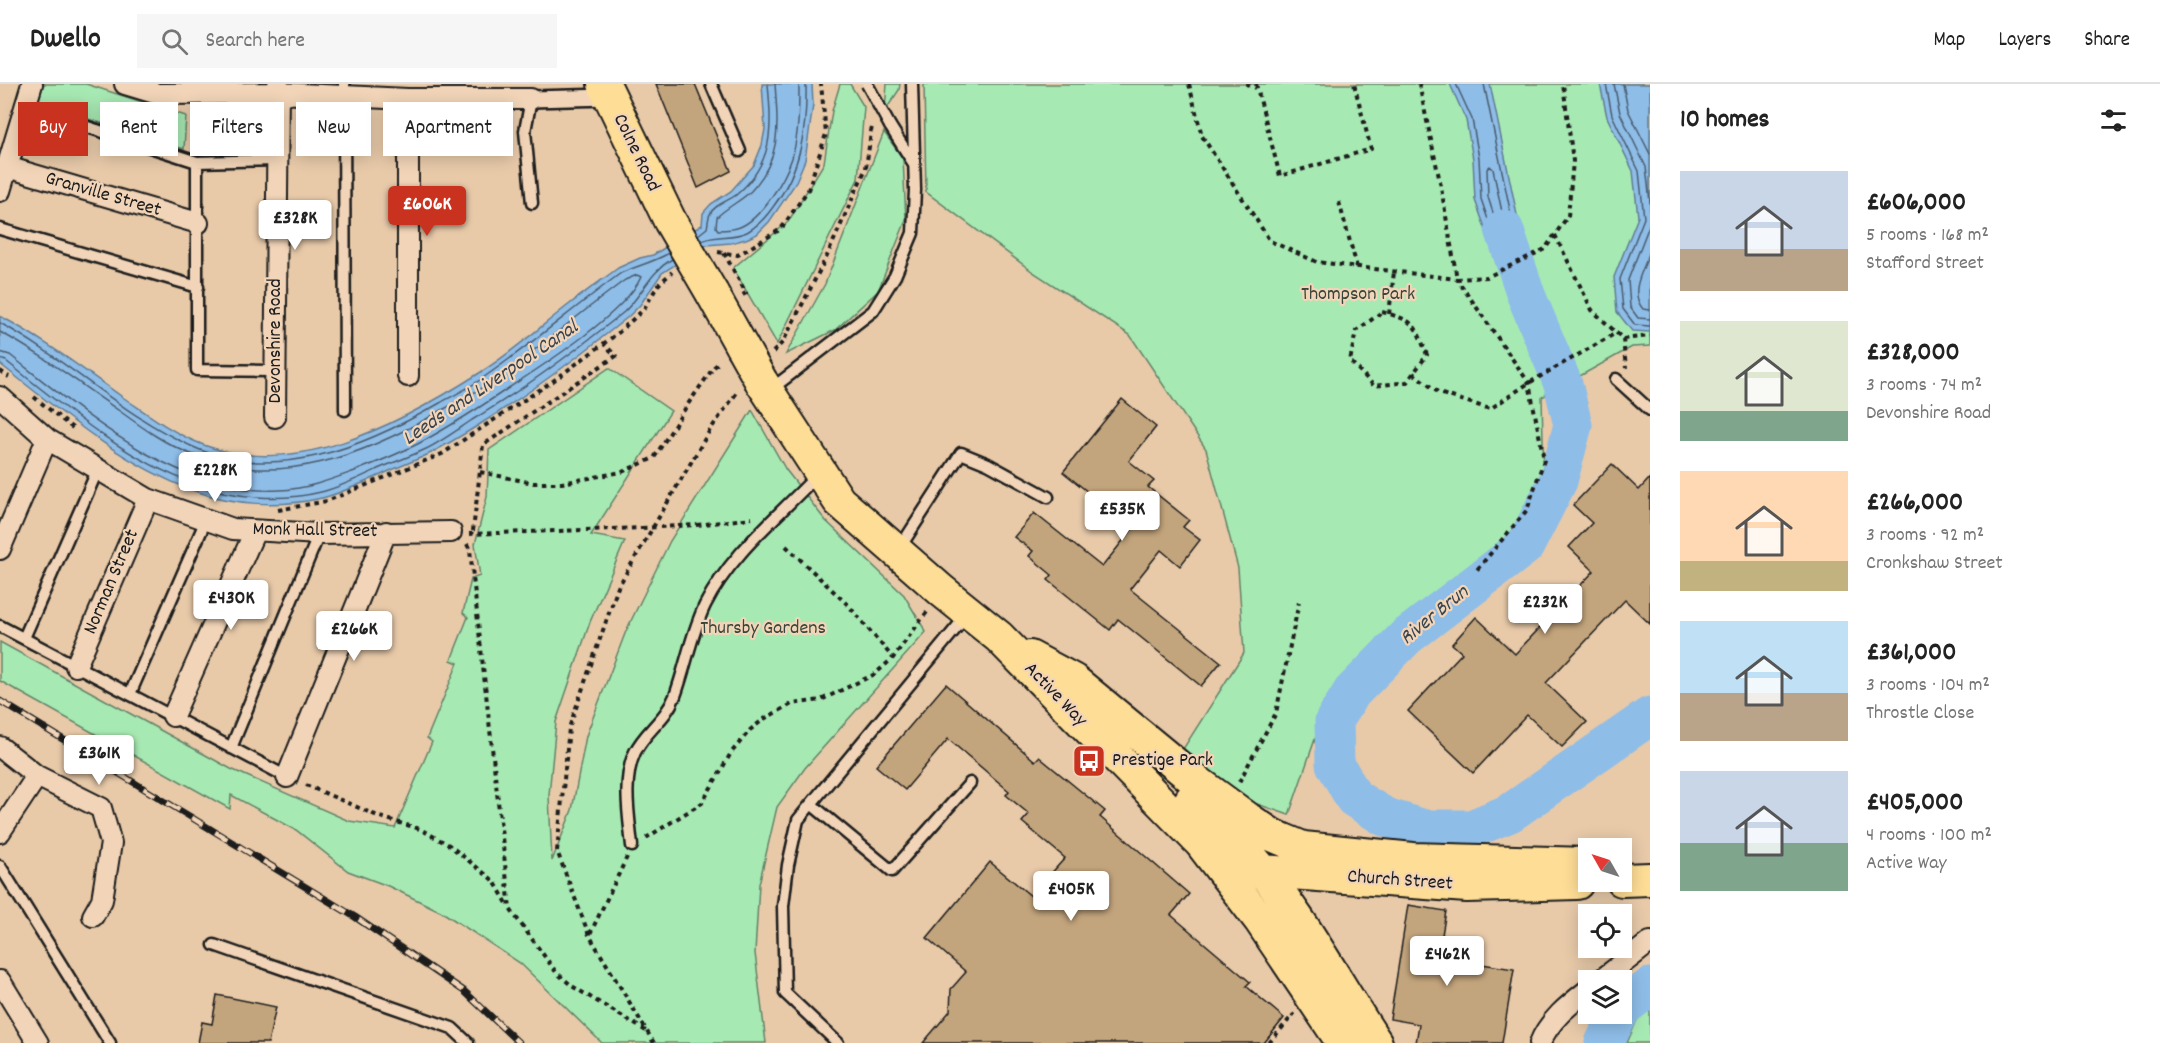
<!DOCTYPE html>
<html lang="en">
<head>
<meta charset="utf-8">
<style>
  :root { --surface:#fff; --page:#f6f6f6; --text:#222; --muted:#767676; --line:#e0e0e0; --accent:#c8321e }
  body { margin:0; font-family:Dekko,sans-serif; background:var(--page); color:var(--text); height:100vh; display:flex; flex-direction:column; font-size:22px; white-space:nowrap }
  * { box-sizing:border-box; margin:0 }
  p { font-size:20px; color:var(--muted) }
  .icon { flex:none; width:33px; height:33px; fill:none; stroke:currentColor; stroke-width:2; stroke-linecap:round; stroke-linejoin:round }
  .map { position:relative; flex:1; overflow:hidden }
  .sheet { display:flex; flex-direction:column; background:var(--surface); width:510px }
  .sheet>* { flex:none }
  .guide { position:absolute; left:18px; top:18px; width:570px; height:54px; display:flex; gap:12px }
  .needle { width:39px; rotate:309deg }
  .tools { position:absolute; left:1578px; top:754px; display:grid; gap:12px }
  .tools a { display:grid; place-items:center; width:54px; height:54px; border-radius:0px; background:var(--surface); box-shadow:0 3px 15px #0003; font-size:30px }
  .price { position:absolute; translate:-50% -51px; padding:0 14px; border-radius:6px; background:#fff; color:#222; font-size:20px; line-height:39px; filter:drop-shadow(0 2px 3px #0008) }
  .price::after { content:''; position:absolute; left:50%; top:36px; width:18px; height:14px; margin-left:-9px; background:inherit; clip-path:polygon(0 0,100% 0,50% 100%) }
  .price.selected { background:var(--accent); color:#fff }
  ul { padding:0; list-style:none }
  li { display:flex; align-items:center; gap:18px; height:150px; padding:0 30px }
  li span { display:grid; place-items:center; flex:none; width:168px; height:120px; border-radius:0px; color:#555 }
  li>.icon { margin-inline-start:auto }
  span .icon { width:72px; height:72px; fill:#fffc; stroke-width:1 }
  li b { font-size:26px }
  h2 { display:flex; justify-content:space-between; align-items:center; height:72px; padding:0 30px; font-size:26px }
  .tag { padding:0 21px; border-radius:0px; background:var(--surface); box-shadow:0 3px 15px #0003; font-size:21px; line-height:54px }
  .tag.selected { background:var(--accent); color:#fff }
  header { display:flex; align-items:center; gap:36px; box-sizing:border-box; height:84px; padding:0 30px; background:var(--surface); border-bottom:2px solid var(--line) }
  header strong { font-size:28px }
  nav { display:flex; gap:33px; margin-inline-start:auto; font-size:21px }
  .search { width:420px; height:54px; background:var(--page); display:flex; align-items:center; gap:15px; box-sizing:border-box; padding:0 21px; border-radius:0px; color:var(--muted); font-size:22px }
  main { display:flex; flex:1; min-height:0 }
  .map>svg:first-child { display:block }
  .green { fill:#a7e9b3; stroke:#628268; stroke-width:1.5 }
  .water { fill:#8ebde8; stroke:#607d96; stroke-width:1.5 }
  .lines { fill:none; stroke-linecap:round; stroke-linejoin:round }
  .shore { stroke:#4a5c6e; stroke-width:1.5 }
  .river { stroke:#8ebde8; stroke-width:39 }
  .building { fill:#c3a57d; stroke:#1c1c1c; stroke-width:1.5 }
  .service-casing { stroke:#1c1c1c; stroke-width:15 }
  .pedestrian-casing { stroke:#1c1c1c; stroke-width:20 }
  .minor-casing { stroke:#1c1c1c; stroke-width:24 }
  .primary-casing { stroke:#1c1c1c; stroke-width:36 }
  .path { stroke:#1c1c1c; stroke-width:4; stroke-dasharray:4.5 4.5; stroke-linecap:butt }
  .service { stroke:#f2d5b8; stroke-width:10 }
  .pedestrian { stroke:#f2d5b8; stroke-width:15 }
  .minor { stroke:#f2d5b8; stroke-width:20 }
  .primary { stroke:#fedd96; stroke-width:32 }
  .rail-casing { stroke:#1c1c1c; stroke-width:7 }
  .rail { stroke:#f2d5b8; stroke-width:4.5; stroke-dasharray:14; stroke-linecap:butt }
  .service-bridge-casing { stroke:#1c1c1c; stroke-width:15; stroke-linecap:butt }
  .primary-bridge-casing { stroke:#1c1c1c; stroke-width:36; stroke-linecap:butt }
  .path-bridge { stroke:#1c1c1c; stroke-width:4; stroke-dasharray:4.5 4.5; stroke-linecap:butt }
  .service-bridge { stroke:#f2d5b8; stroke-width:10 }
  .primary-bridge { stroke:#fedd96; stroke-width:32 }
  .labels { text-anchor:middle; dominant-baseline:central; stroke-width:4.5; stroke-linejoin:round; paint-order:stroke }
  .street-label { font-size:20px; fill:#1c1c1c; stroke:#f2d5b8 }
  .park-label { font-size:20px; fill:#38453a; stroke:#f2d5b8 }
  .poi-label { font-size:20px; fill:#1c1c1c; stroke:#f2d5b8; text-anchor:start }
  .water-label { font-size:21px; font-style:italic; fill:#38444f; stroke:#f2d5b8 }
</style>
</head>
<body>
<header>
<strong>Dwello</strong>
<div class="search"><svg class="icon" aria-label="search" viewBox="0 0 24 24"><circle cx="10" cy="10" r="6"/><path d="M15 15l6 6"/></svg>Search here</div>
<nav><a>Map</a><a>Layers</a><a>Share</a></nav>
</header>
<main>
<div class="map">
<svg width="1650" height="959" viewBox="0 0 1650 959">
  <rect width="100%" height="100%" fill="#e8caa9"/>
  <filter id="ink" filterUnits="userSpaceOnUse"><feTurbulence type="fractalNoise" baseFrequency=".0167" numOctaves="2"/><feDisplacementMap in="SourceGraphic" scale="12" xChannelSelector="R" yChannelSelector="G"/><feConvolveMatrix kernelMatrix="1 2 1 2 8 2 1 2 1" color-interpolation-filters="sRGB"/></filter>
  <g filter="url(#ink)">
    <path class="green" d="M 43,0 L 86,0 L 186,32 L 184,65 L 37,19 Z
      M 840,0 L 850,0 L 864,23 L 858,95 L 777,260 L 733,184 L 788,138 L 824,79 L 832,27 Z
      M 887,0 L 900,0 L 899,6 L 885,27 Z
      M 924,0 L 1650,0 L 1650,262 L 1632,263 L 1542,313 L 1544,398 L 1499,468 L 1380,565 L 1325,626 L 1289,731 L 1234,712 L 1183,665 L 1244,569 L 1238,484 L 1206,365 L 1130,251 L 1033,188 L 926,108 Z
      M 884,48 L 903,75 L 906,136 L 878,207 L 835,246 L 786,270 L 825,200 Z
      M 609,284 L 671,327 L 591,451 L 625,457 L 590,538 L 556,638 L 549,711 L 552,777 L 572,726 L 586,652 L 626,547 L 670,457 L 752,326 L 786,386 L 825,436 L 904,511 L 926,548 L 805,684 L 777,723 L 759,800 L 755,869 L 766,959 L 602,959 L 520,879 L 442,828 L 388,802 L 348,787 L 296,746 L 231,711 L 230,725 L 0,597 L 0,558 L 231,685 L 349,737 L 395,744 L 432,658 L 427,654 L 458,579 L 451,576 L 468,533 L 463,529 L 471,495 L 480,492 L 475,460 L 487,413 L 489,366 Z
      M 1650,924 L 1650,959 L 1627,959 L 1637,936 Z"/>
    <path class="water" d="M 762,0 L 812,0 L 813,21 L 805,76 L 795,100 L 769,138 L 757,150 L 746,155 L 731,159 L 706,161 L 662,189 L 640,221 L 628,233 C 566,283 501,331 431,369 C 415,377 397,383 381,391 C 362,399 342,409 322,414 C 279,424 233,421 192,406 C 120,379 60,327 0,280 L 0,232 C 43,255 81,284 121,312 C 145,328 167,345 194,357 C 290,400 400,340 481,288 C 513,268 541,242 571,219 C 586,207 602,196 618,184 L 640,174 L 653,171 L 702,141 L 703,129 L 711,120 L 731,107 L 754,81 L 762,61 L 765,45 Z
      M 1450,0 L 1490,0 L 1529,189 L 1506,202 L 1475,116 L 1473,75 L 1466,36 Z
      M 1600,0 L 1650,0 L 1650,248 L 1632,247 L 1617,228 L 1614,193 L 1638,133 L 1633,87 L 1607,33 Z"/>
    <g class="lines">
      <path class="shore" d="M 775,0 C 778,42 782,74 751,107 C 741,117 727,123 717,133 L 716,143 L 718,146 C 725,146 733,146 740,143 C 762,134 785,95 792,74 C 799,50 799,24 799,0
        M 1456,0 L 1472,35 L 1479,74 L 1481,115 L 1507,191 L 1511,192 L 1520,187 L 1522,184 L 1484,0
        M 1606,0 L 1612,31 L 1639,87 L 1644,134 L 1620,195 L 1623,225 L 1635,241 L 1650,242
        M 1614,0 L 1620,29 L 1646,83 L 1650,118
        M 1623,0 L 1628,26 L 1650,70
        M 1490,82 L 1493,85 L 1507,152 L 1504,156 L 1501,154 L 1488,113 L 1487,85 Z
        M 1650,139 L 1628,196 L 1630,223 L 1638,234 L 1650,235
        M 698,151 L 707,144 C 708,140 708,134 710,130 C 714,121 728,117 736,111 C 774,79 772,45 768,0
        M 702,157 C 716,150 732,155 747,148 C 758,142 766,133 773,123 C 801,87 807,44 806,0
        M 1650,167 C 1644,185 1628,208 1643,225 L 1650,226
        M 0,239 C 67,275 122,331 191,362 C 275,401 366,362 440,319 C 456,310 473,302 487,291 C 533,259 576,222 621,189 C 637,182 654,178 669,169
        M 0,248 C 43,271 81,301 121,328 C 143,344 165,360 191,370 C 278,407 367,370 444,325 C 460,316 476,308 491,298 C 537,266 580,229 625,196 L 637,191 L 641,193 C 626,228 544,281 510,303 C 482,322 454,340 425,356 C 404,368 378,378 355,387 C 330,396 307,405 280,406 C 178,412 85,330 10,271 L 0,268
        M 0,275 L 6,277 C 64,323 124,375 195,400 C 235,414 280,418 321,408 C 341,403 361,393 380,384 C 395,378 411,372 426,365 C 442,357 457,346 472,336 C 526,304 575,267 624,228 C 644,209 648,190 672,175"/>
      <path class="river" d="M 1504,145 L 1526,211 L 1563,300 L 1573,341 L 1558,397 L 1525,462 L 1406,553 L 1352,608 L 1334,637 L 1335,680 L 1354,714 L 1385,733 L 1424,745 L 1471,745 L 1510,729 L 1650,632
        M 1622,924 L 1650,903
        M 1604,959 L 1619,930"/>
    </g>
    <path class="building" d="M 656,0 L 695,0 L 731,87 L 698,104 Z
      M 1122,315 L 1156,343 L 1129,377 L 1154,397 L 1148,403 L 1189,436 L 1183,443 L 1200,456 L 1180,482 L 1161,466 L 1130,505 L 1221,578 L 1201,602 L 1118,535 L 1110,546 L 1048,496 L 1052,491 L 1029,472 L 1033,467 L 1014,453 L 1034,429 L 1102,483 L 1133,444 L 1063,388 Z
      M 1612,380 L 1639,406 L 1650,394 L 1650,540 L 1625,516 L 1546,599 L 1587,638 L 1562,663 L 1527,631 L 1473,689 L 1408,627 L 1462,569 L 1452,560 L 1476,533 L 1515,570 L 1594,487 L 1569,463 L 1592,439 L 1573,421 Z
      M 946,600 L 1035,677 L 1039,673 L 1105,727 L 1100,733 L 1189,810 L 1171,831 L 1250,898 L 1246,902 L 1284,934 L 1264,959 L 923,959 L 950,927 L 951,905 L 966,888 L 927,854 L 990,778 L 1031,812 L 1065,774 L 1022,738 L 1029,730 L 1006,711 L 1009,707 L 948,655 L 905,706 L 876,682 Z
      M 1408,821 L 1446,827 L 1442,851 L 1447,852 L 1444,874 L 1514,885 L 1502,959 L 1416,959 L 1419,940 L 1390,935 Z
      M 217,911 L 276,923 L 268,959 L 198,959 L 202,938 L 212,940 Z"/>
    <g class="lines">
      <g class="service-casing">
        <path id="service" d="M 344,0 L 345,326
          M 711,0 L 740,67
          M 531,15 L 525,47 L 532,119
          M 25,23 L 197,78 L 197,286 L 276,287
          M 890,42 L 914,80
          M 197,78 L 277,76
          M 0,145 L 198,203
          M 1616,295 L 1650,326
          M 770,306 L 873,227 L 895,192 L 913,149 L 915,106 L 912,0
          M 899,465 L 961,369 L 988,380 L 1048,413
          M 967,531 L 811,720 L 892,787 L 970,699
          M 0,542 L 287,693
          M 24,554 L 98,385
          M 130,610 L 206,436
          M 231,664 L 319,450
          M 811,720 L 798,736 L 788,781 L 783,822 L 785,909 L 838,959
          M 632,762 C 629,733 622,695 635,668 C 645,647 665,637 675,612 C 686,582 691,550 705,521 C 731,469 779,432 818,390
          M 0,782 L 110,959
          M 214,861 L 452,944 L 468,959"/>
      </g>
      <g class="pedestrian-casing">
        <path id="pedestrian" d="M 531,15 L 609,13"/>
      </g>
      <g class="minor-casing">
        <path id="minor" d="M 125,0 L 158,10 L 278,9 L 408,15 L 531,15
          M 7,83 L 198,139
          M 0,107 L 32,0
          M 408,292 L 408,15
          M 0,313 L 47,355 L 148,415 L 233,445 L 319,450 L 451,448
          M 275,333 L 278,0
          M 0,465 L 47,355
          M 76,582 L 148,415
          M 173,632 L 255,447
          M 0,663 L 37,692
          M 287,693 L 386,448
          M 0,748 L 37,692 L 101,724 L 111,759 L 102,816 L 93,832
          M 0,897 L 38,959
          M 1600,897 L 1650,858
          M 1540,959 C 1549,936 1570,920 1588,906"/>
      </g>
      <g class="primary-casing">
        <path id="primary" d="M 604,0 L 670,137
          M 712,209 L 742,263
          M 761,297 L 839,417 L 942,507 L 999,553 L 1201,759 L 1260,836 L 1343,959
          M 1030,573 L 1073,596 L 1192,694 L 1248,735 L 1272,751 L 1303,764 L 1413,775 L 1588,780
          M 1191,716 C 1211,735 1232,752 1251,773 C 1300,829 1335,897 1376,959
          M 1249,786 L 1467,802 L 1577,799
          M 1622,796 L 1650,795"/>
      </g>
      <path class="path" d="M 1189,0 L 1202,52 L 1270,157 L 1317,178 L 1457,195 L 1529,299 L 1544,376 L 1527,426 L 1475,488
        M 1246,0 L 1256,4
        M 1256,0 L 1280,92 L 1371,65 L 1354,0
        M 1419,0 L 1440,98 L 1457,195 L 1487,193 L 1545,165 L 1568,132 L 1573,77 L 1563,0
        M 1339,118 L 1357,183
        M 1555,151 L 1592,226 L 1623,255 L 1650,252
        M 718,168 L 738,171 L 781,145 L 808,106 L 826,50 L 821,0
        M 724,169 L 746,209 L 741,212
        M 1382,228 C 1416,237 1415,240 1427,271 L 1407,298 L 1374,302 L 1350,277 L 1356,247 Z
        M 1389,230 L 1394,188
        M 1623,255 L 1626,284
        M 773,268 L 783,258 L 827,172 L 866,84 L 872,41
        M 0,287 L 9,293
        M 1413,289 L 1439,309 L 1490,325 L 1529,299 L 1616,249
        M 34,313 L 75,346
        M 480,388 L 533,399 L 562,399 L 622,388 L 654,374 L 688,320 L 714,283 L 720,278
        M 278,426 L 327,417 L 442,370 L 553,297 L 618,249 L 644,225 L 658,201 L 672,188
        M 697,441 L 752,434
        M 473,447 L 483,361 L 616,272 L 604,260
        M 469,450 L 642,444
        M 467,460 L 470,466 L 510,825 L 556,888 L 572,902 L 646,947
        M 786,462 L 848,521 L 893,574
        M 1239,698 L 1276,629 L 1299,518
        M 306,701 L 380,733 L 420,745 L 449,761 L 494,797 L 508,821
        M 646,754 L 702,719 L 731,669 L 750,646 L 764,635 L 792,620 L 821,616 L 875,590 L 893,574 L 927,528
        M 590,850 L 627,773
        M 654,959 L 589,851 L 557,767 L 569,644 L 618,503 L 710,346 L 738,307
        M 1269,959 L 1293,931 L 1292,930"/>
      <use href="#service" class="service"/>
      <use href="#pedestrian" class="pedestrian"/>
      <use href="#minor" class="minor"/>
      <use href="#primary" class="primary"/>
      <g class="rail-casing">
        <path id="rail" d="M 0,617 L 355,833 L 464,907 L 519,959"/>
      </g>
      <use href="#rail" class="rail"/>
      <g class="service-bridge-casing">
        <path id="service-bridge" d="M 867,0 L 890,42"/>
      </g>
      <g class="primary-bridge-casing">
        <path id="primary-bridge" d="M 670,137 L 712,209
          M 742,263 L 761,297"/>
      </g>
      <path class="path-bridge" d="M 642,444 L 697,441"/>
      <use href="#service-bridge" class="service-bridge"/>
      <use href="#primary-bridge" class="primary-bridge"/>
    </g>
  </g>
  <defs>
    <g id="bus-square" transform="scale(1.725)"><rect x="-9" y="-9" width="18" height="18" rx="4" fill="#c8321e" stroke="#f2d5b8"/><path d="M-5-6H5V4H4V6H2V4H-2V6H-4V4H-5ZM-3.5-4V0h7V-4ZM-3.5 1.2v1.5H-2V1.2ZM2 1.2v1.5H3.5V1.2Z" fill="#fff"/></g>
  </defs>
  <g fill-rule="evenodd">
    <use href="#bus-square" x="1089" y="677"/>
  </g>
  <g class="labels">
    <g class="street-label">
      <text transform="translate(636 69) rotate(64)">Colne Road</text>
      <text transform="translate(103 111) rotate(16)">Granville Street</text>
      <text transform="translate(276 257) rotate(-90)">Devonshire Road</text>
      <text transform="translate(315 447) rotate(1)">Monk Hall Street</text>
      <text transform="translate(112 498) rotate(-67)">Norman Street</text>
      <text transform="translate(1055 611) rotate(46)">Active Way</text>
      <text transform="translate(1400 797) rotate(4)">Church Street</text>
    </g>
    <g class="park-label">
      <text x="1358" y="211">Thompson Park</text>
      <text x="763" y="545">Thursby Gardens</text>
    </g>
    <g class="poi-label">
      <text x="1112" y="677">Prestige Park</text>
    </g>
    <g class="water-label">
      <text transform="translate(491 300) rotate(-34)">Leeds and Liverpool Canal</text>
      <text transform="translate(1435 532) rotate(-39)">River Brun</text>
    </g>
  </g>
</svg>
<div class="tools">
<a><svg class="needle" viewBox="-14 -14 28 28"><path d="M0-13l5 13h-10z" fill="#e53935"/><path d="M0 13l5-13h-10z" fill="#767676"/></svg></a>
<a><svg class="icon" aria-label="locate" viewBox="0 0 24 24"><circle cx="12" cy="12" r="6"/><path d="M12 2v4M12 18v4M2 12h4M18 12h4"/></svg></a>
<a><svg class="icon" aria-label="layers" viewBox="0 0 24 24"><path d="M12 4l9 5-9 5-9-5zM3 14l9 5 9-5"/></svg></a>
</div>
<b class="price selected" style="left:427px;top:153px">£606K</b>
<b class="price" style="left:295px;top:167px">£328K</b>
<b class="price" style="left:215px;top:419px">£228K</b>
<b class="price" style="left:1122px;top:458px">£535K</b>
<b class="price" style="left:231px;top:547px">£430K</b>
<b class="price" style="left:1545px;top:551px">£232K</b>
<b class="price" style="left:354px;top:578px">£266K</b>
<b class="price" style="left:99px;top:702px">£361K</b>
<b class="price" style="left:1071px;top:838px">£405K</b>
<b class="price" style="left:1447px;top:903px">£462K</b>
<div class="guide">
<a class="tag selected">Buy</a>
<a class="tag">Rent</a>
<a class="tag">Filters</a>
<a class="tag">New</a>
<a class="tag">Apartment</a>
</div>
</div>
<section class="sheet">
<h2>10 homes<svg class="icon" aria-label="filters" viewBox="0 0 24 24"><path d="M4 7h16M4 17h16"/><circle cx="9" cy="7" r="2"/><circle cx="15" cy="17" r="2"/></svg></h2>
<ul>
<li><span style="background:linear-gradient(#c9d6e8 65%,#b9a48a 0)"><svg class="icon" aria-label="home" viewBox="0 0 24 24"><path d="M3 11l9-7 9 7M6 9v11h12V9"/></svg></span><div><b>£606,000</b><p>5 rooms · 168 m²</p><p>Stafford Street</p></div></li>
<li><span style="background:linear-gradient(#dfe7d0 75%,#7fa58c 0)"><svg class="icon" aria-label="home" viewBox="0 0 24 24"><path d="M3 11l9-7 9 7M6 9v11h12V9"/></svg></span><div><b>£328,000</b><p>3 rooms · 74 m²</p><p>Devonshire Road</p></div></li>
<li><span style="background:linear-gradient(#ffd9b3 75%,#c2b280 0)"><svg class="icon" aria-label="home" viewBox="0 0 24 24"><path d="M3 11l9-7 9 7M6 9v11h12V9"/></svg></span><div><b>£266,000</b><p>3 rooms · 92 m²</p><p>Cronkshaw Street</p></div></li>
<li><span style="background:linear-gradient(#bfe0f5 60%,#b9a48a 0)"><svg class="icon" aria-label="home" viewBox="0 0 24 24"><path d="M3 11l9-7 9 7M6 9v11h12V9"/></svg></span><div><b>£361,000</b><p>3 rooms · 104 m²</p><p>Throstle Close</p></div></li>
<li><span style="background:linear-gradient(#c9d6e8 60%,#7fa58c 0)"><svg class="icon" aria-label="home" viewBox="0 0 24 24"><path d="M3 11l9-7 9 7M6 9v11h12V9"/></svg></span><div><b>£405,000</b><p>4 rooms · 100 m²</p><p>Active Way</p></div></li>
</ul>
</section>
</main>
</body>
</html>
